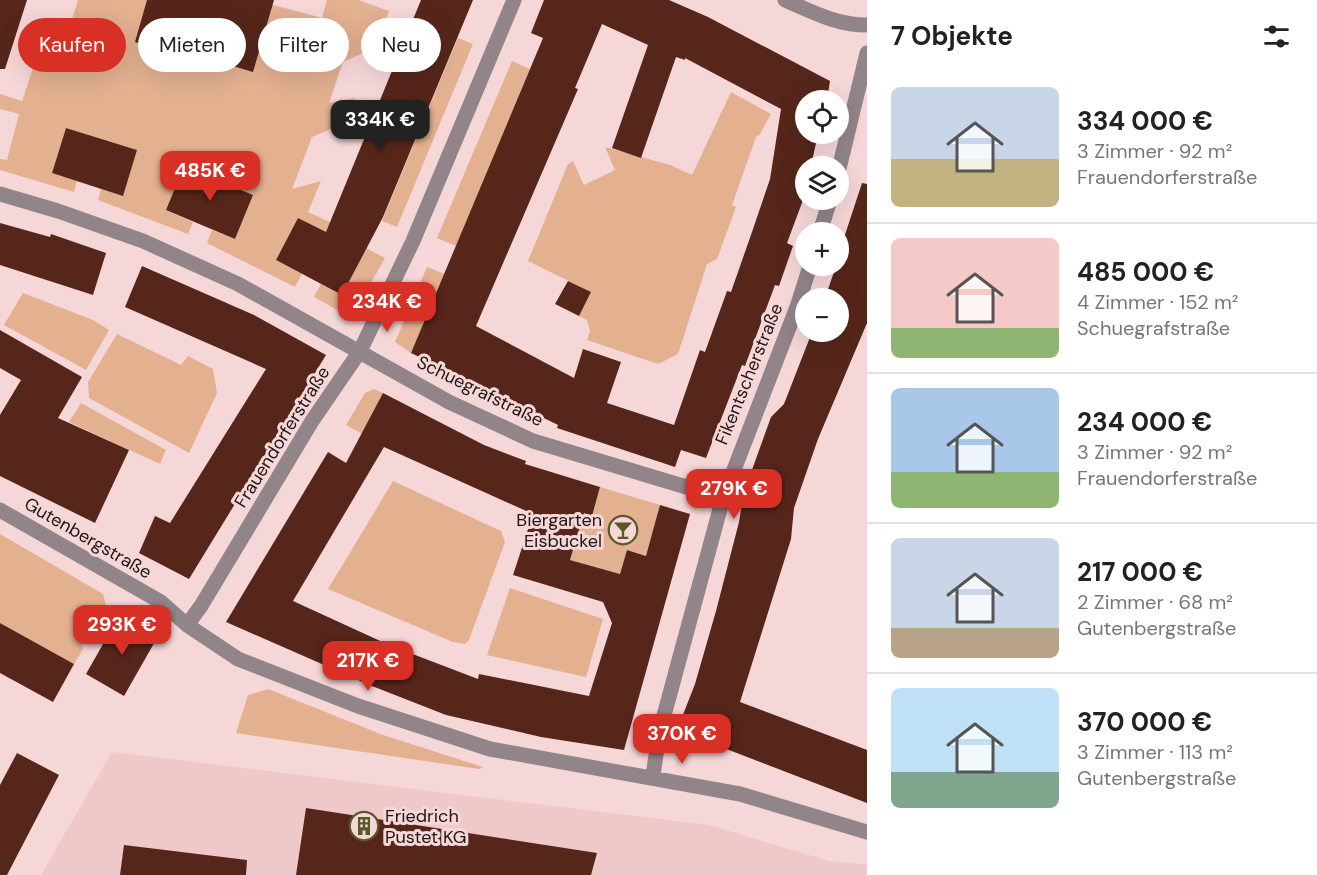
<!DOCTYPE html>
<html lang="de">
<head>
<meta charset="utf-8">
<style>
  :root { --surface:#fff; --page:#f6f6f6; --text:#222; --muted:#767676; --line:#e0e0e0; --accent:#d93025 }
  body { margin:0; font-family:"DM Sans",sans-serif; background:var(--page); color:var(--text); height:100vh; display:flex; flex-direction:column; font-size:22px; white-space:nowrap }
  * { box-sizing:border-box; margin:0 }
  p { font-size:20px; color:var(--muted) }
  .icon { flex:none; width:33px; height:33px; fill:none; stroke:currentColor; stroke-width:2; stroke-linecap:round; stroke-linejoin:round }
  .map { position:relative; flex:1; overflow:hidden }
  .side { display:flex; flex-direction:column; background:var(--surface); width:450px }
  .side>* { flex:none }
  .banner { position:absolute; left:18px; top:18px; width:570px; height:54px; display:flex; gap:12px }
  .controls { position:absolute; left:795px; top:90px; display:grid; gap:12px }
  .controls a { display:grid; place-items:center; width:54px; height:54px; border-radius:50%; background:var(--surface); box-shadow:0 6px 24px #0002; font-size:30px }
  .price { position:absolute; translate:-50% -51px; padding:0 14px; border-radius:12px; background:var(--accent); color:#fff; font-size:20px; line-height:39px; filter:drop-shadow(0 2px 3px #0008) }
  .price::after { content:''; position:absolute; left:50%; top:36px; width:18px; height:14px; margin-left:-9px; background:inherit; clip-path:polygon(0 0,100% 0,50% 100%) }
  .price.active { background:#222; color:#fff }
  ul { padding:0; list-style:none }
  li { display:flex; align-items:center; gap:18px; height:150px; padding:0 24px }
  li+li { border-top:2px solid var(--line) }
  li span { display:grid; place-items:center; flex:none; width:168px; height:120px; border-radius:9px; color:#555 }
  li>.icon { margin-inline-start:auto }
  span .icon { width:72px; height:72px; fill:#fffc; stroke-width:1 }
  li b { font-size:26px }
  h2 { display:flex; justify-content:space-between; align-items:center; height:72px; padding:0 24px; font-size:26px }
  .tag { padding:0 21px; border-radius:27px; background:var(--surface); box-shadow:0 6px 24px #0002; font-size:21px; line-height:54px }
  .tag.active { background:var(--accent); color:#fff }
  main { display:flex; flex:1; min-height:0 }
  .map>svg:first-child { display:block }
  .built { fill:#efc8c9 }
  .green { fill:#e3b090 }
  .building { fill:#57261a; fill-rule:evenodd }
  .lines { fill:none; stroke-linecap:round; stroke-linejoin:round }
  .minor { stroke:#928589; stroke-width:15 }
  .labels { text-anchor:middle; dominant-baseline:central; stroke-width:6; stroke-linejoin:round; paint-order:stroke }
  .street-label { font-size:18px; fill:#1f1515; stroke:#f6d7d8 }
  .poi-label { font-size:18px; fill:#1f1515; stroke:#f6d7d8; text-anchor:end }
</style>
</head>
<body>
<main>
<div class="map">
<svg width="867" height="875" viewBox="0 0 867 875">
  <rect width="100%" height="100%" fill="#f6d7d8"/>
  <path class="built" d="M 112,752 L 709,825 L 829,861 L 867,865 L 867,875 L 41,875 Z"/>
  <path class="green" d="M 78,0 L 255,0 L 322,18 L 327,0 L 358,0 L 389,11 L 374,48 L 343,62 L 329,103 L 355,98 L 345,123 L 312,137 L 292,189 L 321,181 L 308,212 L 369,240 L 366,248 L 385,258 L 360,302 L 348,316 L 314,297 L 321,284 L 342,295 L 364,253 L 298,218 L 276,260 L 302,274 L 295,287 L 207,243 L 212,230 L 235,239 L 253,195 L 184,166 L 166,210 L 193,222 L 188,234 L 98,200 L 101,189 L 123,195 L 137,150 L 66,128 L 52,173 L 77,181 L 74,192 L 0,170 L 0,159 L 7,160 L 19,114 L 0,109 L 0,94 L 22,101 L 33,68 L 60,58 Z
    M 458,38 L 473,44 L 397,227 L 382,221 Z
    M 512,61 L 530,69 L 456,246 L 437,238 Z
    M 731,92 L 771,114 L 760,134 L 756,137 L 732,205 L 736,207 L 717,259 L 707,264 L 678,354 L 658,364 L 587,340 L 590,331 L 587,320 L 579,316 L 591,292 L 528,261 L 568,164 L 573,161 L 584,185 L 615,170 L 605,147 L 670,165 L 692,175 Z
    M 427,267 L 445,274 L 411,353 L 395,342 Z
    M 23,293 L 93,320 L 109,330 L 86,370 L 4,325 Z
    M 117,334 L 181,365 L 188,356 L 213,369 L 217,393 L 189,453 L 89,398 L 88,382 Z
    M 374,389 L 383,393 L 362,434 L 346,425 L 365,393 Z
    M 81,403 L 166,450 L 160,464 L 69,422 Z
    M 393,481 L 501,531 L 505,542 L 469,640 L 465,644 L 453,642 L 328,589 Z
    M 600,487 L 660,505 L 657,518 L 675,564 L 627,550 L 620,574 L 570,560 L 583,513 L 592,515 Z
    M 0,534 L 103,594 L 106,605 L 94,627 L 87,626 L 80,639 L 83,649 L 74,664 L 0,623 Z
    M 510,588 L 603,619 L 586,677 L 487,655 Z
    M 268,689 L 383,735 L 483,767 L 479,769 L 236,733 L 248,695 Z"/>
  <path class="building" d="M 0,0 L 27,0 L 5,69 L 0,69 Z
    M 147,0 L 274,0 L 253,72 L 179,50 L 178,55 L 135,42 Z
    M 421,0 L 473,0 L 383,217 L 342,295 L 276,260 L 298,218 L 326,232 Z
    M 544,0 L 669,0 L 708,17 L 830,81 L 827,100 L 806,100 L 806,134 L 818,134 L 811,166 L 806,166 L 806,192 L 787,243 L 793,246 L 779,286 L 775,285 L 745,366 L 742,365 L 706,458 L 681,450 L 675,467 L 557,428 L 558,425 L 411,353 L 543,38 L 531,33 ZM 602,24 L 648,45 L 612,148 L 641,158 L 676,57 L 685,60 L 685,58 L 781,109 L 770,179 L 752,232 L 731,292 L 727,291 L 705,352 L 700,350 L 674,425 L 607,403 L 621,362 L 583,349 L 574,378 L 476,326 L 578,89 L 575,88 Z
    M 66,128 L 137,150 L 123,196 L 52,173 Z
    M 184,166 L 253,195 L 235,239 L 166,210 Z
    M 862,183 L 867,184 L 867,323 L 818,439 L 794,508 L 791,539 L 740,702 L 867,750 L 867,803 L 677,730 L 695,684 L 716,611 L 739,522 L 744,492 L 771,417 L 784,404 L 812,332 L 838,332 L 838,298 L 825,298 L 836,266 L 838,266 L 838,256 Z
    M 0,223 L 50,237 L 51,234 L 106,253 L 93,295 L 0,265 Z
    M 142,266 L 254,315 L 326,355 L 189,579 L 139,553 L 155,516 L 170,523 L 266,369 L 125,307 Z
    M 568,281 L 591,292 L 579,316 L 555,304 Z
    M 0,330 L 82,377 L 58,418 L 129,450 L 95,523 L 0,476 L 0,415 L 21,380 L 0,368 Z
    M 383,393 L 484,445 L 526,461 L 525,464 L 600,487 L 592,516 L 584,513 L 570,560 L 620,574 L 627,550 L 646,556 L 660,505 L 690,514 L 624,750 L 541,737 L 446,715 L 372,686 L 226,622 L 328,452 L 346,463 ZM 384,447 L 533,514 L 513,575 L 603,602 L 612,623 L 589,696 L 479,674 L 478,679 L 389,645 L 293,601 Z
    M 119,616 L 157,638 L 124,696 L 86,674 Z
    M 0,623 L 74,664 L 53,702 L 0,673 Z
    M 17,753 L 59,775 L 7,875 L 0,875 L 0,785 Z
    M 306,808 L 597,853 L 591,875 L 296,875 Z
    M 124,845 L 247,860 L 246,875 L 120,875 Z"/>
  <g class="lines">
    <path class="minor" d="M 785,0 C 812,12 837,25 867,25
      M 838,173 L 867,53
      M 0,194 L 58,211 L 143,241 L 238,284 L 449,402 L 533,441 L 723,498
      M 820,232 L 830,200
      M 0,510 L 161,602 L 187,625 L 238,659 L 358,706 L 490,749 L 740,794 L 867,832
      M 187,625 L 201,606 L 312,421 L 360,351 L 413,241 L 514,0
      M 653,776 L 659,734 L 723,498 L 797,307 L 810,266"/>
  </g>
  <defs>
    <g id="bar-ring" transform="scale(1.5)"><circle r="9.5" fill="#f6d7d8" stroke="#565a28" stroke-width="1.5"/><path d="M-6-5H6L.8 .8V4.5H3.5V6h-7V4.5H-.8V.8Z" fill="#565a28"/></g>
    <g id="building-ring" transform="scale(1.5)"><circle r="9.5" fill="#f6d7d8" stroke="#565a28" stroke-width="1.5"/><path d="M-4-6H4V6H1V3H-1V6H-4ZM-2.5-4.3h1.7v1.8h-1.7ZM.8-4.3h1.7v1.8H.8ZM-2.5-1h1.7V.8h-1.7ZM.8-1h1.7V.8H.8Z" fill="#565a28"/></g>
  </defs>
  <g fill-rule="evenodd">
    <use href="#bar-ring" x="623" y="530"/>
    <use href="#building-ring" x="364" y="826"/>
  </g>
  <g class="labels">
    <g class="street-label">
      <text transform="translate(749 374) rotate(-68)">Fikentscherstraße</text>
      <text transform="translate(480 391) rotate(26)">Schuegrafstraße</text>
      <text transform="translate(282 437) rotate(-58)">Frauendorferstraße</text>
      <text transform="translate(88 538) rotate(30)">Gutenbergstraße</text>
    </g>
    <g class="poi-label">
      <text x="602" y="520">Biergarten<tspan x="602" dy="21">Eisbuckel</tspan></text>
      <text x="385" y="816" text-anchor="start">Friedrich<tspan x="385" dy="21">Pustet KG</tspan></text>
    </g>
  </g>
</svg>
<div class="controls">
<a><svg class="icon" aria-label="locate" viewBox="0 0 24 24"><circle cx="12" cy="12" r="6"/><path d="M12 2v4M12 18v4M2 12h4M18 12h4"/></svg></a>
<a><svg class="icon" aria-label="layers" viewBox="0 0 24 24"><path d="M12 4l9 5-9 5-9-5zM3 14l9 5 9-5"/></svg></a>
<a>+</a>
<a>−</a>
</div>
<b class="price active" style="left:380px;top:151px">334K €</b>
<b class="price" style="left:210px;top:202px">485K €</b>
<b class="price" style="left:387px;top:333px">234K €</b>
<b class="price" style="left:734px;top:520px">279K €</b>
<b class="price" style="left:122px;top:656px">293K €</b>
<b class="price" style="left:368px;top:692px">217K €</b>
<b class="price" style="left:682px;top:765px">370K €</b>
<div class="banner">
<a class="tag active">Kaufen</a>
<a class="tag">Mieten</a>
<a class="tag">Filter</a>
<a class="tag">Neu</a>
</div>
</div>
<section class="side">
<h2>7 Objekte<svg class="icon" aria-label="filters" viewBox="0 0 24 24"><path d="M4 7h16M4 17h16"/><circle cx="9" cy="7" r="2"/><circle cx="15" cy="17" r="2"/></svg></h2>
<ul>
<li><span style="background:linear-gradient(#c9d6e8 60%,#c2b280 0)"><svg class="icon" aria-label="home" viewBox="0 0 24 24"><path d="M3 11l9-7 9 7M6 9v11h12V9"/></svg></span><div><b>334 000 €</b><p>3 Zimmer · 92 m²</p><p>Frauendorferstraße</p></div></li>
<li><span style="background:linear-gradient(#f6c9c9 75%,#8fb573 0)"><svg class="icon" aria-label="home" viewBox="0 0 24 24"><path d="M3 11l9-7 9 7M6 9v11h12V9"/></svg></span><div><b>485 000 €</b><p>4 Zimmer · 152 m²</p><p>Schuegrafstraße</p></div></li>
<li><span style="background:linear-gradient(#a9c7e8 70%,#8fb573 0)"><svg class="icon" aria-label="home" viewBox="0 0 24 24"><path d="M3 11l9-7 9 7M6 9v11h12V9"/></svg></span><div><b>234 000 €</b><p>3 Zimmer · 92 m²</p><p>Frauendorferstraße</p></div></li>
<li><span style="background:linear-gradient(#c9d6e8 75%,#b9a48a 0)"><svg class="icon" aria-label="home" viewBox="0 0 24 24"><path d="M3 11l9-7 9 7M6 9v11h12V9"/></svg></span><div><b>217 000 €</b><p>2 Zimmer · 68 m²</p><p>Gutenbergstraße</p></div></li>
<li><span style="background:linear-gradient(#bfe0f5 70%,#7fa58c 0)"><svg class="icon" aria-label="home" viewBox="0 0 24 24"><path d="M3 11l9-7 9 7M6 9v11h12V9"/></svg></span><div><b>370 000 €</b><p>3 Zimmer · 113 m²</p><p>Gutenbergstraße</p></div></li>
</ul>
</section>
</main>
</body>
</html>
